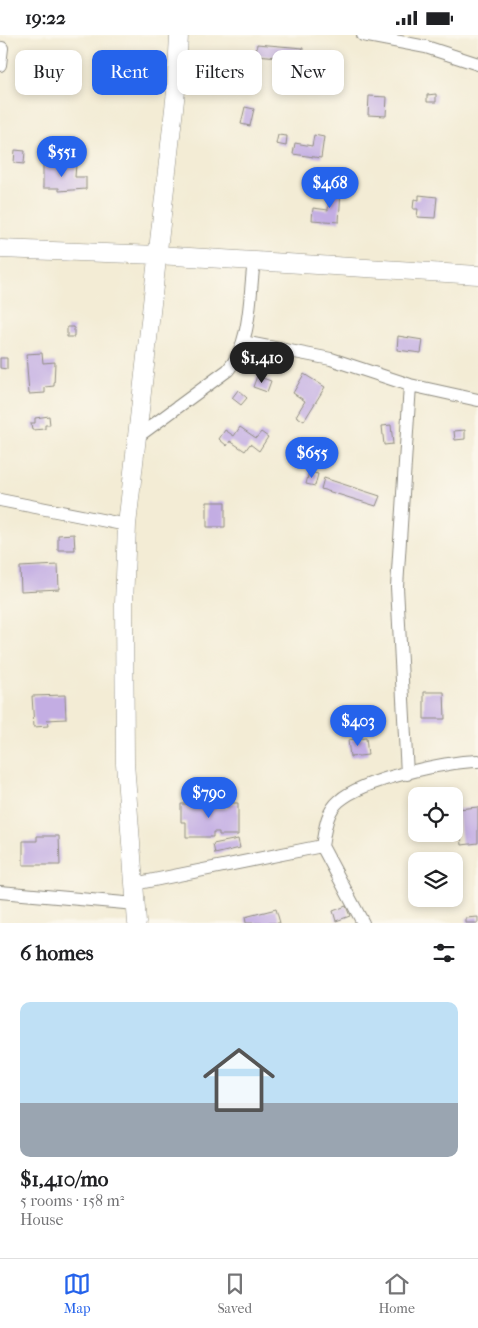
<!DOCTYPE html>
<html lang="en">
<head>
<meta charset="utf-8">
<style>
  :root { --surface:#fff; --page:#f2f2f2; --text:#202124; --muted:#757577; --line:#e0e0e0; --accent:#2563eb }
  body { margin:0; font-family:"IM FELL French Canon",serif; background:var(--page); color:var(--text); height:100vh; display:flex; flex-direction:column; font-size:19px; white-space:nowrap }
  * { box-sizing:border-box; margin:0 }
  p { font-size:16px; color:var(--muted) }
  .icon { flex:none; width:28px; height:28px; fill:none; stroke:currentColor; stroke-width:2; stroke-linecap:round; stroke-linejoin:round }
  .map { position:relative; height:888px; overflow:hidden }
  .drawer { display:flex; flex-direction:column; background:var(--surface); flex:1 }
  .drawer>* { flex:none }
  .top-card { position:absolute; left:15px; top:15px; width:449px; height:45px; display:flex; gap:10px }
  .controls { position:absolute; left:408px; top:752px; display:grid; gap:10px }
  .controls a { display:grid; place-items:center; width:55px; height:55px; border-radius:10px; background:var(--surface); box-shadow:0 2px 8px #0003; font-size:25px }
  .price { position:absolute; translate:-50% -42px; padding:0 11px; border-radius:18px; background:var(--accent); color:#fff; font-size:16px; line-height:32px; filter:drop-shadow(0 1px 2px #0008) }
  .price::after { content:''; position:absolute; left:50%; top:30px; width:15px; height:11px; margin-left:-8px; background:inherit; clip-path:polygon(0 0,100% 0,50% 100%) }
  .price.current { background:#222; color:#fff }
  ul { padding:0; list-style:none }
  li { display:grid; align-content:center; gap:10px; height:265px; padding:0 20px }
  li+li { border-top:1px solid var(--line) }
  li span { display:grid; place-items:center; height:155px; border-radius:10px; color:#555 }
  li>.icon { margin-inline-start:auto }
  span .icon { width:90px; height:90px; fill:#fffc; stroke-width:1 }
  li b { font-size:21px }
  h2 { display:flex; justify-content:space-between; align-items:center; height:60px; padding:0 20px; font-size:21px }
  .chip { padding:0 18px; border-radius:10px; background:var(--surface); box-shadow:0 2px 8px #0003; font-size:18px; line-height:45px }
  .chip.current { background:var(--accent); color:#fff }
  .status { display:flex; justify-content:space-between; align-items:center; height:35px; padding:0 25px; background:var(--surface); direction:ltr }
  .status svg { height:14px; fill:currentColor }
  .tabs { display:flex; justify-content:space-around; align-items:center; height:70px; border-top:1px solid var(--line); background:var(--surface); font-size:14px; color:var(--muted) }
  .tabs a { display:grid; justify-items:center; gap:2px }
  .tabs .current { color:var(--accent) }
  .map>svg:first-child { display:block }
  .building { fill:#c3ade3 }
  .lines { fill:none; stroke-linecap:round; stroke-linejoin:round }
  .street-casing { stroke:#8f8c80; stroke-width:14 }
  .secondary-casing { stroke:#8f8c80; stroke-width:19 }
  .street { stroke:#fff; stroke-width:12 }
  .secondary { stroke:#fff; stroke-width:18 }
</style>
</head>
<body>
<div class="status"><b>19:22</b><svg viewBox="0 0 49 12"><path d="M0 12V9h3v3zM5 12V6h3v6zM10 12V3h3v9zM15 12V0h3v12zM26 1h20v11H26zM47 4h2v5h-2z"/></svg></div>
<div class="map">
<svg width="478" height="888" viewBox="0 0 478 888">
  <rect width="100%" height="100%" fill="#fbf7ec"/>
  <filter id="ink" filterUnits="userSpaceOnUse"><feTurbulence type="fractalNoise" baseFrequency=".02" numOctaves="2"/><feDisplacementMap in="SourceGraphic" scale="10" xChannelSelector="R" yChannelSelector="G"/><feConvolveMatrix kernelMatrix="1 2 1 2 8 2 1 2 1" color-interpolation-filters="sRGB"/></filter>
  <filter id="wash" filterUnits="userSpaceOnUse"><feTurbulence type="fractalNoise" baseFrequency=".0096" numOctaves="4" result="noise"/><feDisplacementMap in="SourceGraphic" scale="20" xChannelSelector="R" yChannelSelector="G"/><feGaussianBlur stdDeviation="1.12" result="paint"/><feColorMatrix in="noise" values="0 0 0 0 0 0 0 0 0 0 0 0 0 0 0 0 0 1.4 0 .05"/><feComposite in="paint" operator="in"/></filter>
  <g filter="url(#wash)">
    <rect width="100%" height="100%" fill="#f3ecd5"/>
    <g id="blocks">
      <path class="building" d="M 257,9 L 303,13 L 302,24 L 256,20 Z
        M 436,59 L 436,67 L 427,67 L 427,60 Z
        M 369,61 L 387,62 L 386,81 L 368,80 Z
        M 245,72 L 254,74 L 250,91 L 241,89 Z
        M 278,100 L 287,101 L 286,111 L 276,109 Z
        M 314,100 L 324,102 L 321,123 L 293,119 L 295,108 L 312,111 Z
        M 15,115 L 25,116 L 24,129 L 14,128 Z
        M 43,129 L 76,129 L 75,142 L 86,142 L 86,154 L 59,156 L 59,153 L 43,153 Z
        M 330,154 L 341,155 L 339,187 L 312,185 L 313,173 L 328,175 Z
        M 419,160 L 437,162 L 435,183 L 417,182 L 418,174 L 413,174 L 414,164 L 419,165 Z
        M 67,292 L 74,292 L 74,302 L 67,302 Z
        M 398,301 L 423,305 L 421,318 L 397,315 Z
        M 42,318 L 43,328 L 55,327 L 54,351 L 45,352 L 45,358 L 29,359 L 26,319 Z
        M 0,323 L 7,323 L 7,334 L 0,333 Z
        M 304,339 L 325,352 L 304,386 L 296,381 L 305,366 L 293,358 Z
        M 257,341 L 271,346 L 267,357 L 253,352 Z
        M 238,355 L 247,363 L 241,370 L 232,363 Z
        M 49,381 L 50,390 L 45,390 L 45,394 L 32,395 L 31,388 L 35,388 L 35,383 Z
        M 391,390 L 393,409 L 384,410 L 382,391 Z
        M 240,392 L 256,403 L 261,397 L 268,402 L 259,416 L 250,409 L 245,416 L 230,406 L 227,411 L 219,404 L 225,395 L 234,401 Z
        M 465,395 L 465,404 L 455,405 L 454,396 Z
        M 309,437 L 318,439 L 315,451 L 306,449 Z
        M 324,443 L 380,461 L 376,471 L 321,454 Z
        M 207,467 L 225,467 L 225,492 L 207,492 Z
        M 74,499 L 75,515 L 58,515 L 58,500 Z
        M 58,530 L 59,554 L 21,556 L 20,532 Z
        M 424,657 L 444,657 L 445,684 L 424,684 Z
        M 65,660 L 66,684 L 47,685 L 48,691 L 34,692 L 32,661 Z
        M 366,703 L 368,720 L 350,722 L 348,705 Z
        M 192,764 L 210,764 L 210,773 L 228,773 L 228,768 L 238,768 L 238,800 L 219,800 L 219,797 L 213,797 L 213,802 L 186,802 L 186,787 L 181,787 L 181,769 L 192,769 Z
        M 478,772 L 478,808 L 462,810 L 458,774 Z
        M 37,801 L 59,801 L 60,830 L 23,830 L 23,806 L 37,806 Z
        M 238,804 L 240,813 L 215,819 L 213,809 Z
        M 346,871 L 350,881 L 336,886 L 333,876 Z
        M 276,874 L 280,888 L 246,888 L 245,882 Z
        M 478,882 L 478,888 L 466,888 L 466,883 Z"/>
    </g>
  </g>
  <g filter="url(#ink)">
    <use href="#blocks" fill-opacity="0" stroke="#8f8c80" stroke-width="1"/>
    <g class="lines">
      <g class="street-casing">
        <path id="street" d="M 363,0 L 426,12 L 478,29
          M 0,30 L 2,13
          M 243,307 L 331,324 L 410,350 L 478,365
          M 137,402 L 228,335 C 252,307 249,261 254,226
          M 0,465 L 127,490
          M 407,739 L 397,552 L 410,350
          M 322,811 L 363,888
          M 134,849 L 322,811 C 325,795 326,777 339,766 C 364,744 445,727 478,726
          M 0,857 L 136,869"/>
      </g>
      <g class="secondary-casing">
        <path id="secondary" d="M 0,214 L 158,220 L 478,240
          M 137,888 L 125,728 L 124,569 L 127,490 L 176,56 L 179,0"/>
      </g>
      <use href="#street" class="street"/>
      <use href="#secondary" class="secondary"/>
    </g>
  </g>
</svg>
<div class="controls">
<a><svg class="icon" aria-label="locate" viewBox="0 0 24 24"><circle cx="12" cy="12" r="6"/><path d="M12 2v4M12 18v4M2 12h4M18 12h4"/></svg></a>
<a><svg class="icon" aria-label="layers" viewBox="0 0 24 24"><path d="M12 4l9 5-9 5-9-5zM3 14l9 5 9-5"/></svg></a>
</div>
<b class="price" style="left:62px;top:143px">$551</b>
<b class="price" style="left:330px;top:174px">$468</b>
<b class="price current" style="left:262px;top:349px">$1,410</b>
<b class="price" style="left:312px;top:444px">$655</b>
<b class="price" style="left:358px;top:712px">$403</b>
<b class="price" style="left:209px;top:784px">$790</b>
<div class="top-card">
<a class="chip">Buy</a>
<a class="chip current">Rent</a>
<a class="chip">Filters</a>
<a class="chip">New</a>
</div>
</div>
<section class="drawer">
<h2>6 homes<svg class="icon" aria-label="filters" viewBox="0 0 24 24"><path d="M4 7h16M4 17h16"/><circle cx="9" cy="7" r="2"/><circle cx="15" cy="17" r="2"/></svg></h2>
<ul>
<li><span style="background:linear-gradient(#bfe0f5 65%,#9aa5b1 0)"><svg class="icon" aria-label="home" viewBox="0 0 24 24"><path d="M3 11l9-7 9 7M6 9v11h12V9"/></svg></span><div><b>$1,410/mo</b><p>5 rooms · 158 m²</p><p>House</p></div></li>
</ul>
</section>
<nav class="tabs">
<a class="current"><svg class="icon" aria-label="map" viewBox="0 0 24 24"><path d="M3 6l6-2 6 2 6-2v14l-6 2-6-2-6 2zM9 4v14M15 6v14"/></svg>Map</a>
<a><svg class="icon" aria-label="saved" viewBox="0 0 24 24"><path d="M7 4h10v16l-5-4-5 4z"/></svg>Saved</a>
<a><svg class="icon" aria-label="home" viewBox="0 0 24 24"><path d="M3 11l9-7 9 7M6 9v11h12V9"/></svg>Home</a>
</nav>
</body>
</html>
